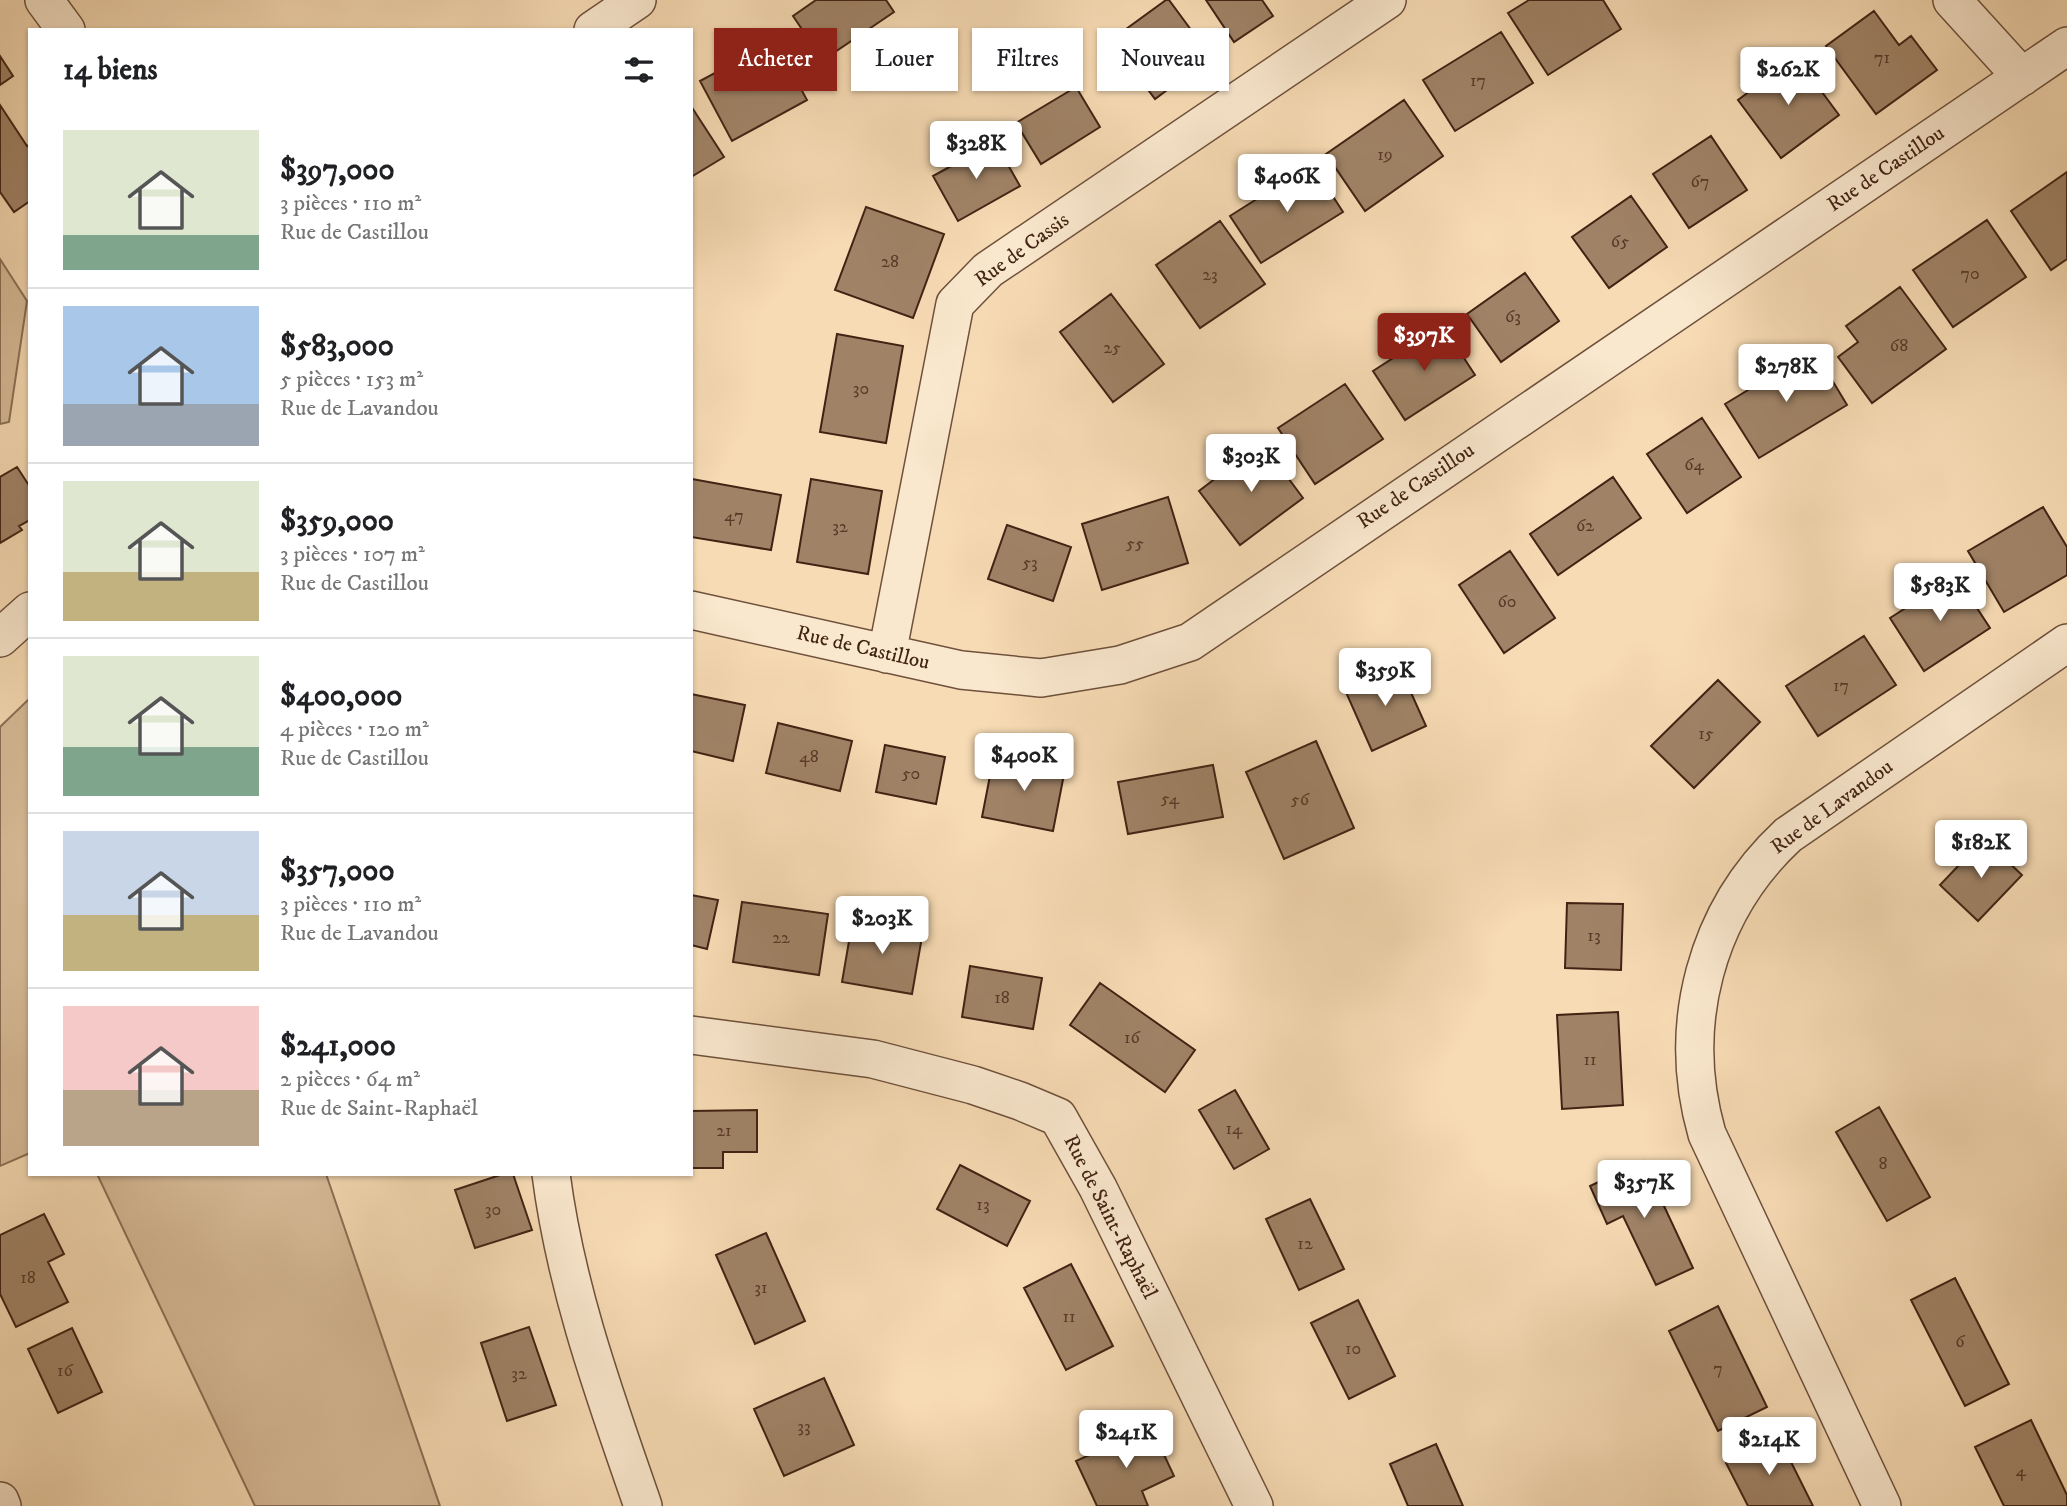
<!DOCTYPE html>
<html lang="fr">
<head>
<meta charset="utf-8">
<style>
  :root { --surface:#fff; --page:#f2f2f2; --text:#202124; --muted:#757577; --line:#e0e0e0; --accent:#8f2418 }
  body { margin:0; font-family:"IM FELL DW Pica",serif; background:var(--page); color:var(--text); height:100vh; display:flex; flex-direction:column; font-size:26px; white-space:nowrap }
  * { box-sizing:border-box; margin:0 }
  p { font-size:23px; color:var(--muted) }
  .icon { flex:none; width:38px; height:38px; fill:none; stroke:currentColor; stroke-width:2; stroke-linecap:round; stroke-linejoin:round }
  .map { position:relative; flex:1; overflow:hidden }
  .side { position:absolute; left:28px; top:28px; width:665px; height:1148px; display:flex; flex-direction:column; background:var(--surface); border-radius:0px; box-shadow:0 2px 5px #0004 }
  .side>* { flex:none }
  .hud { position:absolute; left:714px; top:28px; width:665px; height:63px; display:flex; gap:14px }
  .price { position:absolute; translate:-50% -60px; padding:0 16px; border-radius:7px; background:#fff; color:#222; font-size:23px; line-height:46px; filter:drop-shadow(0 2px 4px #0008) }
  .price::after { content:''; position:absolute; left:50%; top:42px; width:21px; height:16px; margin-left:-10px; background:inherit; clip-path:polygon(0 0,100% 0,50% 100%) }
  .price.current { background:var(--accent); color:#fff }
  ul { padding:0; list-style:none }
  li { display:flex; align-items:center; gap:21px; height:175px; padding:0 35px }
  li+li { border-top:2px solid var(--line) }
  li span { display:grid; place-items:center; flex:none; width:196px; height:140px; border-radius:0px; color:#555 }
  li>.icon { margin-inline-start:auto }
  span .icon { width:84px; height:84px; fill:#fffc; stroke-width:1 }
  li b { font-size:30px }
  h2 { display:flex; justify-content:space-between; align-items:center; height:84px; padding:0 35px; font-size:30px }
  .chip { padding:0 24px; border-radius:0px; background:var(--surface); box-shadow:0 2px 5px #0004; font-size:24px; line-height:63px }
  .chip.current { background:var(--accent); color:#fff }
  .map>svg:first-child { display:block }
  .green { fill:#d8bc99; stroke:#8c7056; stroke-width:2 }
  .building { fill:#a08367; stroke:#412314; stroke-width:2 }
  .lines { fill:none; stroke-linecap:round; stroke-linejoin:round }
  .minor-casing { stroke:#6e513c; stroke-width:40 }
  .minor { stroke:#fae8ce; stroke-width:37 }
  .labels { text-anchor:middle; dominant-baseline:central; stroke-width:5; stroke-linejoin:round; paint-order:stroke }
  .number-label { font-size:18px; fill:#593b29 }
  .street-label { font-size:21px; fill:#412314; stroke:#fae8ce }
</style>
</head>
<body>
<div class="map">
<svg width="2067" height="1506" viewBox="0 0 2067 1506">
  <rect width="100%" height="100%" fill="#f7dbb4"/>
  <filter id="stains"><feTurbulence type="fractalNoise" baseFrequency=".00286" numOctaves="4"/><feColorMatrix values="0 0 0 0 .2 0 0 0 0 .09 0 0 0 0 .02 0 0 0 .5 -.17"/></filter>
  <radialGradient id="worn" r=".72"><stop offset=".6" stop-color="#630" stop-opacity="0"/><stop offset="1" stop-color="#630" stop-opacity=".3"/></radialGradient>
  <path class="green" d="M 0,259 L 27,301 L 9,422 L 0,424 Z
    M 30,698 L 30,1153 L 0,1166 L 0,727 Z
    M 97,1174 L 326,1174 L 440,1506 L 255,1506 Z"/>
  <path class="building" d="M 816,0 L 886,0 L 894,12 L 823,60 L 793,16 Z
    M 1166,0 L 1169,0 L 1211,57 L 1155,99 L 1111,40 Z
    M 1206,0 L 1262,0 L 1273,16 L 1234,42 Z
    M 1529,0 L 1603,0 L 1621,29 L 1548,75 L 1508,13 Z
    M 1874,11 L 1899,45 L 1911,36 L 1937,70 L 1876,114 L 1826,46 Z
    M 1501,32 L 1533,83 L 1455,131 L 1423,80 Z
    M 775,41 L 807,100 L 732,141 L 700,81 Z
    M 0,56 L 13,76 L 0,85 Z
    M 1796,57 L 1839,115 L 1781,158 L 1738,100 Z
    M 1076,87 L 1100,127 L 1041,164 L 1016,123 Z
    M 1404,100 L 1443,156 L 1365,211 L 1326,154 Z
    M 0,105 L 27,146 L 30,144 L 30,201 L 14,212 L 0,192 Z
    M 691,106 L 724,157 L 691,177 Z
    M 1711,136 L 1747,190 L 1689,228 L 1653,174 Z
    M 995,142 L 1020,186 L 958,221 L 933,176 Z
    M 1312,164 L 1343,212 L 1261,263 L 1230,216 Z
    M 2067,172 L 2067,259 L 2051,270 L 2011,211 Z
    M 1631,196 L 1667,247 L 1609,288 L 1572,237 Z
    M 866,207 L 944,234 L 913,318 L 835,290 Z
    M 1987,220 L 2026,277 L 1953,327 L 1913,270 Z
    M 1220,221 L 1265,284 L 1200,328 L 1156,265 Z
    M 1525,273 L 1559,321 L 1501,362 L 1467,314 Z
    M 1900,287 L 1946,349 L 1872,403 L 1838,357 L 1858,342 L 1846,326 Z
    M 1111,294 L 1164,364 L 1113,402 L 1060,332 Z
    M 1443,326 L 1475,375 L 1405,420 L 1373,371 Z
    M 837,334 L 903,346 L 886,443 L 820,432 Z
    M 1814,350 L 1847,405 L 1759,458 L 1725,404 Z
    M 1345,384 L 1383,439 L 1315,484 L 1278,428 Z
    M 1702,418 L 1741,477 L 1687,513 L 1647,454 Z
    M 1262,443 L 1303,498 L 1240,545 L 1199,491 Z
    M 17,467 L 30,487 L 30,520 L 19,526 L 22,530 L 0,543 L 0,477 Z
    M 1613,477 L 1641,518 L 1558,575 L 1530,534 Z
    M 692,479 L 781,495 L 771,550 L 691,537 Z
    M 811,479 L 882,491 L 868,574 L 797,562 Z
    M 1168,497 L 1188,563 L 1102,590 L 1082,524 Z
    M 2043,507 L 2067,547 L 2067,575 L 2004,612 L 1968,551 Z
    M 1007,525 L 1071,547 L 1053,601 L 988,579 Z
    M 1510,551 L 1555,618 L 1504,653 L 1459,585 Z
    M 1956,576 L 1990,628 L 1924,671 L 1890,618 Z
    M 1864,636 L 1896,685 L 1818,736 L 1786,686 Z
    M 1399,666 L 1426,726 L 1372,751 L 1345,690 Z
    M 1718,680 L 1760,722 L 1694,788 L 1651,746 Z
    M 691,694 L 745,705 L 733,761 L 691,751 Z
    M 778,723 L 852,741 L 840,791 L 766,773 Z
    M 1316,741 L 1354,828 L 1284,859 L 1246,772 Z
    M 885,745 L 945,757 L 936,804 L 876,792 Z
    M 994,755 L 1065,769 L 1053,831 L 982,817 Z
    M 1213,765 L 1223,817 L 1128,834 L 1118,782 Z
    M 1984,839 L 2022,875 L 1978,921 L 1940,885 Z
    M 691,895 L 718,900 L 707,949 L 691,945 Z
    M 742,902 L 828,914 L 819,975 L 733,962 Z
    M 1567,903 L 1623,904 L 1621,970 L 1565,968 Z
    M 853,918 L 923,931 L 912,994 L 842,982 Z
    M 970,966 L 1042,978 L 1033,1029 L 962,1017 Z
    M 1100,983 L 1195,1050 L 1165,1092 L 1070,1025 Z
    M 1618,1012 L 1623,1105 L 1562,1109 L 1557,1015 Z
    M 1235,1090 L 1269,1149 L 1234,1169 L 1199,1110 Z
    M 1879,1107 L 1930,1197 L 1887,1221 L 1836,1132 Z
    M 757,1110 L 757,1152 L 723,1152 L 723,1168 L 691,1168 L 691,1111 Z
    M 1643,1161 L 1693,1268 L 1656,1285 L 1623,1216 L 1607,1224 L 1590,1186 Z
    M 960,1165 L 1030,1201 L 1007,1246 L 937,1209 Z
    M 503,1174 L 513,1174 L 532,1230 L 475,1248 L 455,1190 Z
    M 1310,1199 L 1344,1269 L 1299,1290 L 1266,1219 Z
    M 44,1214 L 64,1254 L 48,1262 L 68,1302 L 16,1327 L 0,1294 L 0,1235 Z
    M 766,1233 L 805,1321 L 755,1344 L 716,1255 Z
    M 1071,1264 L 1113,1346 L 1066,1370 L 1024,1288 Z
    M 1955,1278 L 2009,1384 L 1965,1406 L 1911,1300 Z
    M 1358,1300 L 1395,1376 L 1349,1399 L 1311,1323 Z
    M 1718,1306 L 1767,1407 L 1718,1431 L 1669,1331 Z
    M 529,1327 L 556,1405 L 507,1421 L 481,1343 Z
    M 72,1328 L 102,1392 L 58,1413 L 28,1349 Z
    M 824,1378 L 854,1445 L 784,1476 L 754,1409 Z
    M 2031,1420 L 2067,1495 L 2067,1506 L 2004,1506 L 1975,1447 Z
    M 1151,1427 L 1174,1476 L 1142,1491 L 1148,1506 L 1097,1506 L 1076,1461 Z
    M 1778,1436 L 1813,1506 L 1748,1506 L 1726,1463 Z
    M 1436,1444 L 1463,1506 L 1408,1506 L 1390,1464 Z"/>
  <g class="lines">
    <g class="minor-casing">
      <path id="minor" d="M 44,0 L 66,30
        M 1952,0 L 2022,77
        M 593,30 L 637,0
        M 691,610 L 961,670 L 1041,678 L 1120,665 L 1190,642 L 2067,46
        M 0,638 L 30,611
        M 887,654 L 955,304 L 988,270 L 1387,0
        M 691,1035 L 873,1059 L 973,1085 L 1020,1101 L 1058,1117 L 1098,1188 L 1254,1506
        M 551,1174 C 566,1290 605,1396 643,1506
        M 0,1501 L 2,1506
        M 1882,1506 L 1707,1134 C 1676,1026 1705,912 1788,835 L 2067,643"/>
    </g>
    <use href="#minor" class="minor"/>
  </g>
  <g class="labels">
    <g class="number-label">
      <text x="1882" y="58">71</text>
      <text x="1478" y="81">17</text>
      <text x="1385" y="155">19</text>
      <text x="1700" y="182">67</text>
      <text x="1620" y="242">65</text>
      <text x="890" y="262">28</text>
      <text x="1970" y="274">70</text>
      <text x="1210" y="275">23</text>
      <text x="1513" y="317">63</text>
      <text x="1899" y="346">68</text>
      <text x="1112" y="348">25</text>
      <text x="861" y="389">30</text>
      <text x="1694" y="465">64</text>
      <text x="734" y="516">47</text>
      <text x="1585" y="526">62</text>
      <text x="840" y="527">32</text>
      <text x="1135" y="544">55</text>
      <text x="1030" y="563">53</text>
      <text x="1507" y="602">60</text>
      <text x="1841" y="686">17</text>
      <text x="1706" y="734">15</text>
      <text x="809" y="757">48</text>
      <text x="911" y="774">50</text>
      <text x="1170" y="799">54</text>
      <text x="1300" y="800">56</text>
      <text x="1594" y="936">13</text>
      <text x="781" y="938">22</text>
      <text x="1002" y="998">18</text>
      <text x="1132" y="1038">16</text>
      <text x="1590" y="1060">11</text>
      <text x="1234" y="1129">14</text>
      <text x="724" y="1131">21</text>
      <text x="1883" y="1164">8</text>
      <text x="983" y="1205">13</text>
      <text x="493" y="1210">30</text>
      <text x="1305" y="1244">12</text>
      <text x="28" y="1278">18</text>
      <text x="761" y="1288">31</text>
      <text x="1069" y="1317">11</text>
      <text x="1960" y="1342">6</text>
      <text x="1353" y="1349">10</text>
      <text x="1718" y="1369">7</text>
      <text x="65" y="1371">16</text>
      <text x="519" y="1374">32</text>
      <text x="804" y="1427">33</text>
      <text x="2021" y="1471">4</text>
    </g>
    <g class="street-label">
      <text transform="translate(1886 169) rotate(-34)">Rue de Castillou</text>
      <text transform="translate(1022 250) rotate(-36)">Rue de Cassis</text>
      <text transform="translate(1416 486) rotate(-34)">Rue de Castillou</text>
      <text transform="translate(863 648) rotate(13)">Rue de Castillou</text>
      <text transform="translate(1832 807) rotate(-36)">Rue de Lavandou</text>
      <text transform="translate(1110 1217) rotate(63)">Rue de Saint-Raphaël</text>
    </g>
  </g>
  <rect width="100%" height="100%" filter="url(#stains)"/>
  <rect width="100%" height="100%" fill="url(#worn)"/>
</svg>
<b class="price" style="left:1788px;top:107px">$262K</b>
<b class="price" style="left:976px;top:181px">$328K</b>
<b class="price" style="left:1287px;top:214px">$406K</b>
<b class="price current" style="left:1424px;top:373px">$397K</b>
<b class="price" style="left:1786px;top:404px">$278K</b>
<b class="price" style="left:1251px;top:494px">$303K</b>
<b class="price" style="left:1940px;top:623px">$583K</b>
<b class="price" style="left:1385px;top:708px">$359K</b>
<b class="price" style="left:1024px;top:793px">$400K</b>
<b class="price" style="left:1981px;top:880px">$182K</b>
<b class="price" style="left:882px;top:956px">$203K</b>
<b class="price" style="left:1644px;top:1220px">$357K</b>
<b class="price" style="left:1126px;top:1470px">$241K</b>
<b class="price" style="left:1769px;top:1477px">$214K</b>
<div class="hud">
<a class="chip current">Acheter</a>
<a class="chip">Louer</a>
<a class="chip">Filtres</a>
<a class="chip">Nouveau</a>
</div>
<section class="side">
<h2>14 biens<svg class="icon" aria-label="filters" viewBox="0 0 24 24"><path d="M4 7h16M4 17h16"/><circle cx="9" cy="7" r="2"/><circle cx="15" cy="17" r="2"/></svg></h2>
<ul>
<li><span style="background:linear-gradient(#dfe7d0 75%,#7fa58c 0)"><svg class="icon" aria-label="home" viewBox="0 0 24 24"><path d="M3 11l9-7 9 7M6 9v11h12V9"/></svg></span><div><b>$397,000</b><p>3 pièces · 110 m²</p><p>Rue de Castillou</p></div></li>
<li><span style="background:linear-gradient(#a9c7e8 70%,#9aa5b1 0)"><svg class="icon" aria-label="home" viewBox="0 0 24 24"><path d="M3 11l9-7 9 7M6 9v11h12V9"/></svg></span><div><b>$583,000</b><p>5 pièces · 153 m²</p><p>Rue de Lavandou</p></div></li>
<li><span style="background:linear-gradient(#dfe7d0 65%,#c2b280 0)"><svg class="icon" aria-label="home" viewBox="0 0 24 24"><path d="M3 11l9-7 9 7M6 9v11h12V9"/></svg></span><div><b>$359,000</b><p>3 pièces · 107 m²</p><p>Rue de Castillou</p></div></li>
<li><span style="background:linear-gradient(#dfe7d0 65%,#7fa58c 0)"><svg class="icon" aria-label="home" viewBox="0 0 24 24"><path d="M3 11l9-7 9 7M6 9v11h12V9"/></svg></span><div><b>$400,000</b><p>4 pièces · 120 m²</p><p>Rue de Castillou</p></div></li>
<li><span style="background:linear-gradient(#c9d6e8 60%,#c2b280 0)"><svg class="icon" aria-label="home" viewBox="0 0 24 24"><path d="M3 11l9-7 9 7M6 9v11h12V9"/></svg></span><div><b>$357,000</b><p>3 pièces · 110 m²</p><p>Rue de Lavandou</p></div></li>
<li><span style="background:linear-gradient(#f6c9c9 60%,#b9a48a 0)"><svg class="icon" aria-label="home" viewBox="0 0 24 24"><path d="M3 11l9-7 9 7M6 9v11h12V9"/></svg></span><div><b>$241,000</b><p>2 pièces · 64 m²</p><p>Rue de Saint-Raphaël</p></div></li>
</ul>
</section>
</div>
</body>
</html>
